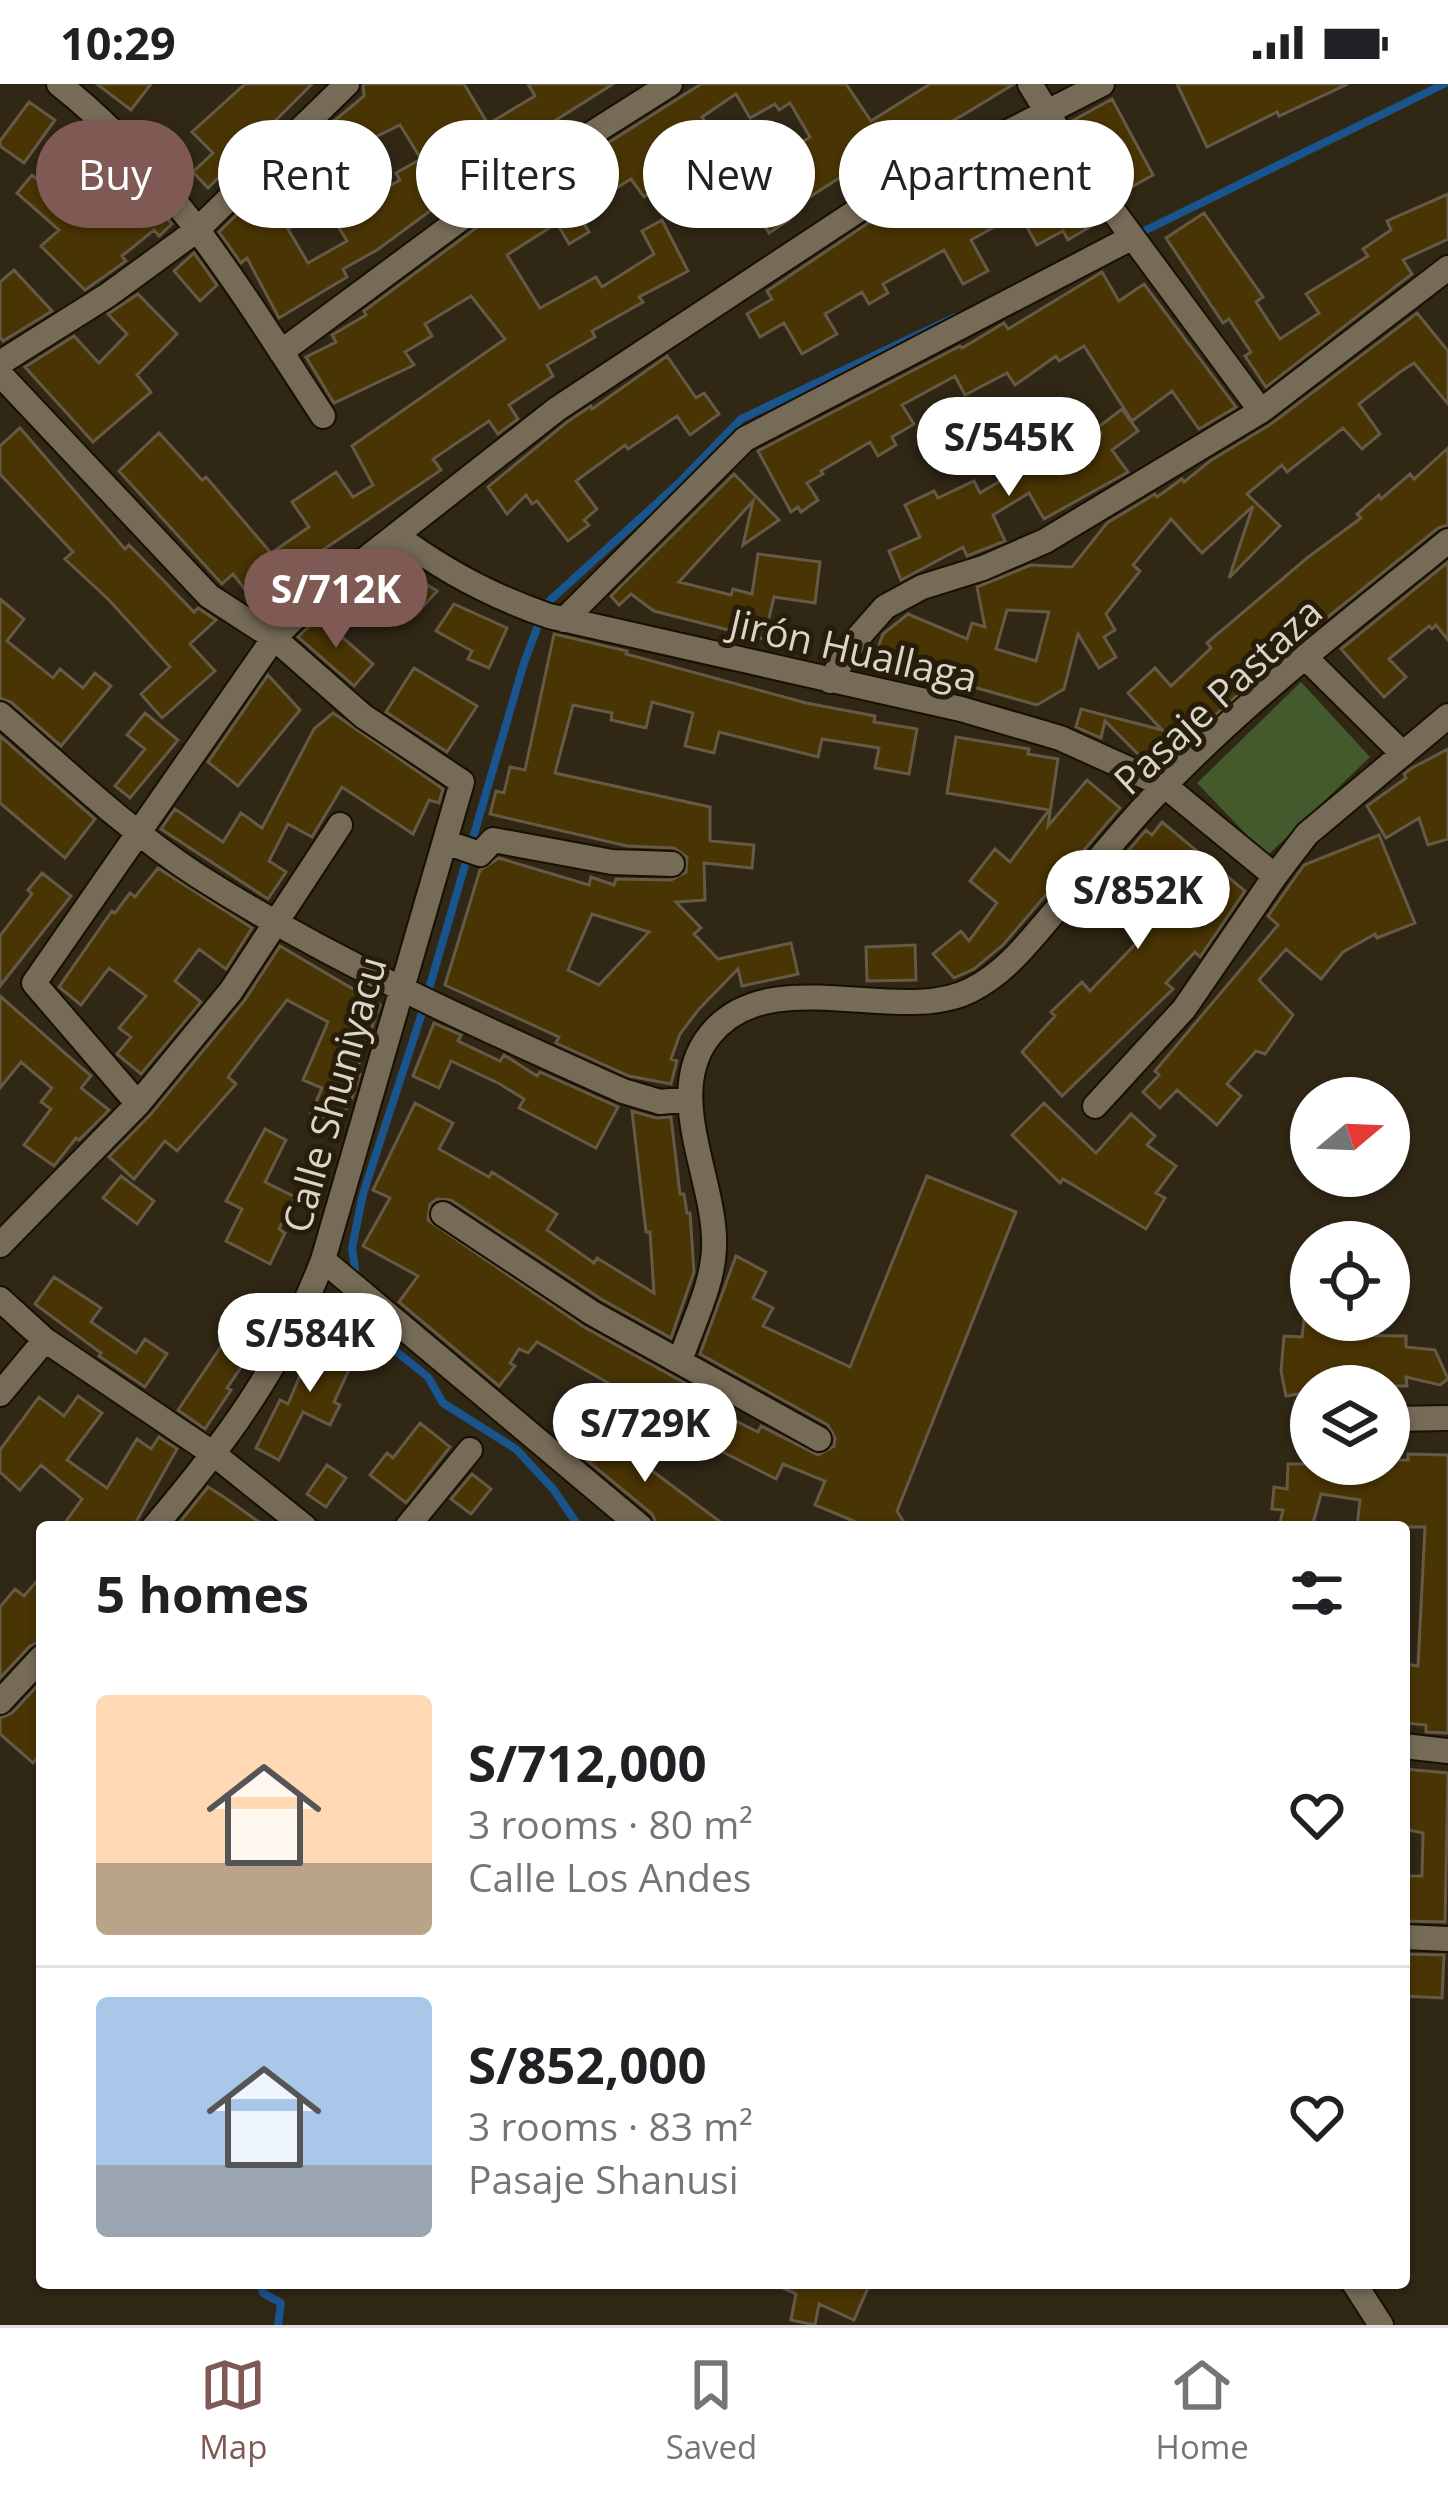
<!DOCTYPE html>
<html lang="en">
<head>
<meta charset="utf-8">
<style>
  :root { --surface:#fff; --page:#f6f6f6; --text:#202124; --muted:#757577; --line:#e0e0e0; --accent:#7f5953 }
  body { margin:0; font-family:"Open Sans",sans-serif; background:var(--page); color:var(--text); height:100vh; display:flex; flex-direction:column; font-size:45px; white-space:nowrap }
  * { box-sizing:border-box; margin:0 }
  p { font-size:39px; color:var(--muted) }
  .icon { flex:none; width:66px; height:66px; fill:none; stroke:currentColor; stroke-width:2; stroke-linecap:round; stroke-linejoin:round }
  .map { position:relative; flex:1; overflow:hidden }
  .panel { position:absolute; left:36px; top:1437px; width:1374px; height:768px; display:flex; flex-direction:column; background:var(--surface); border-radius:12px; box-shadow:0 3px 9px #0004 }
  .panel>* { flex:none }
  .hud { position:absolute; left:36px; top:36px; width:1377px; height:108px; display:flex; gap:24px }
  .needle { width:78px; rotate:71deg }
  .fabs { position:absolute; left:1290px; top:993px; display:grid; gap:24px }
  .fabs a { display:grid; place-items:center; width:120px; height:120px; border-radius:50%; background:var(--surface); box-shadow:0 3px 9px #0004; font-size:60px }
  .price { position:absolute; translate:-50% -102px; padding:0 27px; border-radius:42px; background:#fff; color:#222; font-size:39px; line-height:78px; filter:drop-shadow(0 3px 6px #0008) }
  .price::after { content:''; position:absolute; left:50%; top:72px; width:36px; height:27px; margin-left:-18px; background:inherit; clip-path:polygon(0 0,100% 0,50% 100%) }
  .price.current { background:var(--accent); color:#fff }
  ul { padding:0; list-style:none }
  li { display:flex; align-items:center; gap:36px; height:300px; padding:0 60px }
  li+li { border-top:3px solid var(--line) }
  li span { display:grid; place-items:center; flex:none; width:336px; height:240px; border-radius:12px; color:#555 }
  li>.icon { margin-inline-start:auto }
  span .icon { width:144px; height:144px; fill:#fffc; stroke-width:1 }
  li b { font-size:51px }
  h2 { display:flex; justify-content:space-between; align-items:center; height:144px; padding:0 60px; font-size:51px }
  .tag { padding:0 42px; border-radius:54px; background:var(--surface); box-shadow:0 3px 9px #0004; font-size:42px; line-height:108px }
  .tag.current { background:var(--accent); color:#fff }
  .status { display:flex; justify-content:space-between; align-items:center; height:84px; padding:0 60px; background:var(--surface); direction:ltr }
  .status svg { height:33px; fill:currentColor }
  .dock { display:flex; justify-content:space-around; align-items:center; height:168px; border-top:3px solid var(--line); background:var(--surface); font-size:33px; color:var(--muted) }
  .dock a { display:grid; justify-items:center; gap:6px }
  .dock .current { color:var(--accent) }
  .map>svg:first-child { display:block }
  .pitch { fill:#435a2d }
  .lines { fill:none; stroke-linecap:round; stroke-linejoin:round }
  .stream { stroke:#19548d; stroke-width:8 }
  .building { fill:#493404; stroke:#655a46; stroke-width:3; fill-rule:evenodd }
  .street-casing { stroke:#181001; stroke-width:28 }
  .street { stroke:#766b57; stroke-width:24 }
  .labels { text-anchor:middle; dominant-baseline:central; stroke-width:10; stroke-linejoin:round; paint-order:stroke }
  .street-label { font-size:39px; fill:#dad4c9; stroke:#261d0b }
</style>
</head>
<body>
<div class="status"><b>10:29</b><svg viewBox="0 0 49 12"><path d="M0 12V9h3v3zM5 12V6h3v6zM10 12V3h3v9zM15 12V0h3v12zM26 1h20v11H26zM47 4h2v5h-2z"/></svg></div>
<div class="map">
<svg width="1448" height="2241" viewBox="0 0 1448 2241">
  <rect width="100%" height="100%" fill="#302715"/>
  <path class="pitch" d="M 1301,598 L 1370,673 L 1267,772 L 1197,699 Z"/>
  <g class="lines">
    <path class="stream" d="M 1138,150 L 1444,0
      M 356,1193 L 352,1164 L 363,1110 L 421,932 L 524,579 L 546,520 L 679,399 L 741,335 L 955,233
      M 365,1224 L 393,1265 L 428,1293 L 443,1319 L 516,1365 L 554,1406 L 579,1443
      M 261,2199 L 263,2209 L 281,2219 L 278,2241"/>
  </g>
  <path class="building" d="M 97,0 L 151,0 L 131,26 Z
    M 245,0 L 312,0 L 208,104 L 193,88 L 213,69 L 192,48 Z
    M 363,0 L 464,0 L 488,40 L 535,12 L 528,0 L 613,0 L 480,84 L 482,87 L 453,110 L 377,166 L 343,185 L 347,193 L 279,234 L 247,174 L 241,179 L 219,148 L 291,77 L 328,55 L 323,46 L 364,12 ZM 400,41 L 421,75 L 396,89 L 400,96 L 333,134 L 347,157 L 308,179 L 288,145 L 326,122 L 310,96 L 358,69 L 355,63 Z
    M 701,0 L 846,0 L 871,37 L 930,0 L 1014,0 L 963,31 L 935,46 L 933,43 L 836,96 L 785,129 L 789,136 L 769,149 L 723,74 L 743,61 L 760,85 L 810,53 L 790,19 L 779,26 L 775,20 L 750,34 L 736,10 L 702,33 L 710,46 L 654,84 L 664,99 L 644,113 L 631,95 L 577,128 L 589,148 L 569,160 L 557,139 L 507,171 L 540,224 L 596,193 L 602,203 L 654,170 L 642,147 L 662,136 L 688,187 L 639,213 L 643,218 L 592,247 L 595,253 L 547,281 L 553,292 L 509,321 L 518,335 L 498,350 L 489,337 L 433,375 L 441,386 L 302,480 L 305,484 L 257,521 L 233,490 L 222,500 L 119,387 L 159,349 L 202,396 L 206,393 L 271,469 L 309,443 L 292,418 L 336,388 L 353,413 L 373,401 L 352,362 L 505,255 L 471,212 L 425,240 L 432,252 L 405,268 L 414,281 L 334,319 L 306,273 L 336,258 L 332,251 L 366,231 L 364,227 L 491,133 Z
    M 1177,0 L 1348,0 L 1279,32 L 1277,28 L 1207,63 Z
    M 1112,15 L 1153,91 L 1121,109 L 1072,37 Z
    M 29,18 L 55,36 L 24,79 L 0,62 L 0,57 Z
    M 1042,52 L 1091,125 L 1086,128 L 1093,141 L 1068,156 L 1063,147 L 1037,161 L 1019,129 L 971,156 L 988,187 L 963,200 L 944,166 L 883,200 L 888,209 L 869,220 L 862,208 L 825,230 L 837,250 L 802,270 L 784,239 L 760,253 L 747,230 L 772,215 L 767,207 L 874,135 Z
    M 32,91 L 70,123 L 101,99 L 111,112 L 132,93 L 172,140 L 159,152 L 154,146 L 122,172 L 126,177 L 85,206 L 41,162 L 59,146 L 17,109 Z
    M 1448,110 L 1448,155 L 1403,176 L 1412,190 L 1266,303 L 1245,272 L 1251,268 L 1229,235 L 1223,239 L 1166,154 L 1204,129 L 1263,213 L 1256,218 L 1280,255 L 1319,229 L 1306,210 L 1368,172 L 1363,165 L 1391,146 L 1387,137 Z
    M 194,169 L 217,201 L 200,217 L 174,187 Z
    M 14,186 L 52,227 L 3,257 L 0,253 L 0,198 Z
    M 1102,188 L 1119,217 L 1144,200 L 1236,323 L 1199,345 L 1172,307 L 1132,337 L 1084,262 L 1059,277 L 1056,272 L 1015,301 L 1007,289 L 965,311 L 955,292 L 902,321 L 914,340 L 892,353 L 896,361 L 878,372 L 870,358 L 821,387 L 823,390 L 807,399 L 818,416 L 801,428 L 798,423 L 791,428 L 758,367 L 960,262 L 962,264 L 1004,239 L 1008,245 Z
    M 138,210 L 177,250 L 137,291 L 151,308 L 93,358 L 25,283 L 74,252 L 99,279 L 127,250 L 108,230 Z
    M 1417,229 L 1448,267 L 1448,320 L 1414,279 L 1400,288 L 1359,320 L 1380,350 L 1362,365 L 1343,344 L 1287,388 L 1282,381 L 1247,410 L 1280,442 L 1229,494 L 1253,422 L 1202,469 L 1171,435 L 1133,481 L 1140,487 L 1106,530 L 1115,546 L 1104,553 L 1116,573 L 1099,584 L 1078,550 L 1064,605 L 1037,621 L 874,575 L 883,550 L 908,530 L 967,555 L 972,539 L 985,543 L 977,503 L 1031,481 L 1072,483 L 1107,439 L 1155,410 L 1157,413 L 1182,395 L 1184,398 L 1210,377 L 1271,340 ZM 1007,526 L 1049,528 L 1036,577 L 996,565 Z
    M 667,272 L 696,314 L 704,309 L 719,330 L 690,351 L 677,332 L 628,365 L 625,361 L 576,397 L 597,425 L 584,436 L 589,441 L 568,457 L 537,417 L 532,420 L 526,411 L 507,430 L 488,403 L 567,338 L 591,322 L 592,325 Z
    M 1122,325 L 1138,347 L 1112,366 L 1128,388 L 1044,435 L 1029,409 L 993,431 L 1005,457 L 967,472 L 963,463 L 901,496 L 889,467 L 920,453 L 905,421 L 934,407 L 938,414 L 974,397 L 980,409 L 1017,387 L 1014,381 L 1037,368 L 1048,389 L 1101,349 L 1097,344 Z
    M 20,344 L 125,465 L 129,461 L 194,528 L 198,524 L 216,536 L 190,560 L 215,587 L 162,634 L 141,610 L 170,583 L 108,515 L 65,475 L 73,468 L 0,390 L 0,362 Z
    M 1448,364 L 1448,441 L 1438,444 L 1292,562 L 1160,681 L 1140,672 L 1105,637 L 1101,654 L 1076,643 L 1081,625 L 1162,646 L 1128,609 L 1155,584 L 1171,602 L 1211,564 L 1207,559 L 1307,474 L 1361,434 L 1357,430 L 1379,411 L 1381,415 L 1410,390 L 1414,395 Z
    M 734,390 L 779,436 L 743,461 L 753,417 L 679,498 L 731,511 L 733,505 L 752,510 L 758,470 L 820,478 L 815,519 L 774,513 L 764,555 L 654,527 L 631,510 L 619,521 L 611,512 Z
    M 390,477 L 437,507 L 419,527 L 371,496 Z
    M 1448,478 L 1448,556 L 1436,541 L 1432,545 L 1429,542 L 1389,575 L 1406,593 L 1384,613 L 1341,565 Z
    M 0,515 L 24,535 L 7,557 L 53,594 L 60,585 L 83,604 L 95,589 L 111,602 L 61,662 L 11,618 L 0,614 Z
    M 454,520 L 507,544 L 489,584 L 468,575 L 472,567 L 436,547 Z
    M 319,533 L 373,580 L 354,602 L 298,553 Z
    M 554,550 L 627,567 L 626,570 L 806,619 L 875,632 L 874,638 L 917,645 L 909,690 L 875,684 L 879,664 L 822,655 L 818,673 L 719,648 L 714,669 L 685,662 L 693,629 L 652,618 L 646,644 L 611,636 L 612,629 L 573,621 L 555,689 L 710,723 L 710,757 L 754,761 L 752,784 L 704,779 L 705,816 L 676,818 L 701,844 L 694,850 L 718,875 L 791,859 L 798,890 L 742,902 L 738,885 L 699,925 L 680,950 L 671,975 L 677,977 L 671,1000 L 629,992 L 556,959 L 559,953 L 445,901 L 480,786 L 499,774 L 589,801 L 591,793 L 614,801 L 616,795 L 671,796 L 686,788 L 687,773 L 674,764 L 627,762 L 490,730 L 496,707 L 504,709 L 510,683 L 525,686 ZM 592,830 L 649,848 L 599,901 L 568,886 Z
    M 414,584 L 477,622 L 447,668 L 386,628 Z
    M 268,591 L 300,626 L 238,702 L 208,678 Z
    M 145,629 L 178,656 L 130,714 L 115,702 L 145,665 L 127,651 Z
    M 333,629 L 443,705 L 439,719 L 429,716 L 413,750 L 342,703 L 312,753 L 288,740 L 269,777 L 286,788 L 268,815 L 161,745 L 175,725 L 223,758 L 241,729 L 262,744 L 314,645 Z
    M 0,652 L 95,735 L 65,774 L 0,719 Z
    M 956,653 L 1029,665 L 1028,670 L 1058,675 L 1048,742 L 1087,696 L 1120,724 L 1003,861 L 974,885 L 954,894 L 933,870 L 961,847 L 969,857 L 997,819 L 970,797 L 995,765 L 1010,778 L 1049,726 L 947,709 Z
    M 1448,665 L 1448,755 L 1428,761 L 1419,734 L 1386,754 L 1367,722 L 1406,694 L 1404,690 L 1412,684 Z
    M 1162,738 L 1245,807 L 1200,873 L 1195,868 L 1166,899 L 1173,905 L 1062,1012 L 1022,968 L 1055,932 L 1051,928 L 1082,898 L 1090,907 L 1146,849 L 1096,804 L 1146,746 L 1152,751 Z
    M 1379,751 L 1415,839 L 1377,854 L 1375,850 L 1343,868 L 1321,895 L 1286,865 L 1259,896 L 1293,931 L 1265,970 L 1256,967 L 1227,1000 L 1241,1012 L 1217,1041 L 1177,1006 L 1160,1024 L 1143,1008 L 1159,991 L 1155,987 L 1278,841 L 1268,832 L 1304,781 Z
    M 158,784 L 252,844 L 226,885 L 199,865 L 175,897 L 201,918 L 141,990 L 117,970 L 131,953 L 119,944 L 146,912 L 109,884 L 81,921 L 59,903 L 112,827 L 115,829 L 130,809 L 135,813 Z
    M 42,789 L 71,812 L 0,902 L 0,852 L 32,810 L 28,806 Z
    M 915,861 L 916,896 L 867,897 L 866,863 Z
    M 280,862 L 380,921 L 356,988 L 360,990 L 353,1012 L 338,1040 L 311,1029 L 322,1004 L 303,996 L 328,938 L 287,916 L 228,993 L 236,1000 L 177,1067 L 165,1057 L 134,1095 L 109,1073 L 151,1030 L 244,917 Z
    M 0,912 L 91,992 L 81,1004 L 109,1026 L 79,1056 L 76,1054 L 54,1082 L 24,1061 L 51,1025 L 41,1018 L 52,1004 L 21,978 L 0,1004 Z
    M 434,939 L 461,951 L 458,957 L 500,977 L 504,971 L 537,992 L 540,988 L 618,1023 L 596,1064 L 519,1024 L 524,1015 L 500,1000 L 451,977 L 439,1004 L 413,992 Z
    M 415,1019 L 453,1039 L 439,1065 L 489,1093 L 492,1088 L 557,1130 L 547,1146 L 594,1179 L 597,1174 L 654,1209 L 650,1148 L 646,1148 L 632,1027 L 656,1034 L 671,1033 L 680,1110 L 684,1110 L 687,1129 L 690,1129 L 694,1188 L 671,1254 L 601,1215 L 451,1116 L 437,1115 L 430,1120 L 428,1136 L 584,1243 L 726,1322 L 722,1330 L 758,1348 L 761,1342 L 818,1371 L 834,1362 L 835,1354 L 828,1341 L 700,1270 L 736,1172 L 766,1188 L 753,1214 L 773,1224 L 763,1242 L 850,1283 L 927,1092 L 1016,1128 L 897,1427 L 907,1443 L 868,1443 L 815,1421 L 825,1397 L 783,1380 L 776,1395 L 632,1322 L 636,1315 L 537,1258 L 528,1269 L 519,1265 L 510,1279 L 515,1282 L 499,1302 L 399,1218 L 418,1192 L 363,1162 L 390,1114 L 373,1106 Z
    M 1044,1019 L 1096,1069 L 1131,1030 L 1155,1052 L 1147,1061 L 1176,1082 L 1156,1109 L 1165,1114 L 1146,1145 L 1063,1095 L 1060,1099 L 1012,1051 Z
    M 265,1045 L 286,1056 L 265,1098 L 295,1113 L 279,1145 L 285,1149 L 270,1180 L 226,1157 L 242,1125 L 226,1117 Z
    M 121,1092 L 154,1117 L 137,1140 L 103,1114 Z
    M 54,1193 L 101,1224 L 91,1238 L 136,1269 L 145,1255 L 167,1270 L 145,1303 L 99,1272 L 101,1269 L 35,1220 Z
    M 253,1215 L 272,1224 L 257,1260 L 227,1304 L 231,1306 L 205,1345 L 178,1326 Z
    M 1304,1236 L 1337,1236 L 1338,1251 L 1406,1252 L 1406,1263 L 1435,1266 L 1448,1295 L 1440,1301 L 1406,1293 L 1407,1302 L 1311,1302 L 1311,1308 L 1286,1312 L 1281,1287 L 1284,1252 L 1302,1253 Z
    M 332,1251 L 359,1264 L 334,1318 L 340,1321 L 330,1341 L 303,1328 L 279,1376 L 256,1364 L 280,1316 L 288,1320 L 310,1268 L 322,1273 Z
    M 78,1312 L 102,1329 L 67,1376 L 107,1404 L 137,1355 L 151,1365 L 159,1353 L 177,1365 L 133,1443 L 62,1443 L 82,1415 L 75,1409 L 41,1381 L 20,1406 L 0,1388 L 0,1366 L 39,1313 L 64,1332 Z
    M 420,1339 L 450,1363 L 406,1419 L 370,1391 L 387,1369 L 393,1374 Z
    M 596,1342 L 622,1364 L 727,1443 L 658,1443 L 652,1430 L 578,1369 Z
    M 1408,1370 L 1448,1371 L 1448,1649 L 1426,1648 L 1426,1641 L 1404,1639 L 1404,1580 L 1418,1582 L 1425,1443 L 1357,1443 L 1360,1416 L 1321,1410 L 1312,1443 L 1279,1443 L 1283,1426 L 1272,1425 L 1274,1403 L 1287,1405 L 1288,1380 L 1389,1380 L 1389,1376 L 1408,1376 Z
    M 327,1381 L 346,1394 L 326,1423 L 307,1410 Z
    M 472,1390 L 491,1405 L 471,1430 L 451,1415 Z
    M 208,1403 L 224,1413 L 266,1443 L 176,1443 Z
    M 42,1491 L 42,1557 L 30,1562 L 0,1594 L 0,1523 L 15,1505 L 24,1512 Z
    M 42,1597 L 42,1669 L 33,1679 L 0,1650 L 0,1634 L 12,1629 Z
    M 1404,1685 L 1448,1689 L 1445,1838 L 1404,1837 L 1404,1792 L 1422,1792 L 1423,1749 L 1404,1745 Z
    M 1404,1870 L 1444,1871 L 1442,1914 L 1404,1912 Z
    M 771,2199 L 870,2199 L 854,2236 L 819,2220 L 815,2241 L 791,2236 L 796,2210 Z"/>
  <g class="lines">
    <g class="street-casing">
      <path id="street" d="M 59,0 C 171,88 246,215 323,332
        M 1030,0 L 1080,82 L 1261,327
        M 281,268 L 482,119 L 670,0
        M 0,279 L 108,211 L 197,146 L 347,0
        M 0,290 L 209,512 L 274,554 L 363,632 L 462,698 L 323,1176 C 283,1281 226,1358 154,1443
        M 396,451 C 444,487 493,513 549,532 L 961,625 L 1060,654 L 1164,701 L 1275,792
        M 564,536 L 745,355 L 1131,154
        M 1305,573 L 1403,670
        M 830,597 L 854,558 L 885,523 L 922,503 L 983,484 L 1045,457 L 1261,327 L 1448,184
        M 0,630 C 64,685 127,746 198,792 C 333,878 478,942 623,1007 L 660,1018 L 690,1015
        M 445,758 L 480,770 L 493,756 L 612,778 L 672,780
        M 138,1020 L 34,899 L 274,554 L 312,517 L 557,325 L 866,121 L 1102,0
        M 1095,1022 L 1184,925 L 1275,792 L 1307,750 L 1448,632
        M 443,1130 L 592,1229 L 819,1355
        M 0,1161 L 138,1020 L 231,907 L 340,741
        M 323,1176 L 641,1443
        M 0,1215 L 45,1256 L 215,1371 L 305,1443
        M 680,1277 C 692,1241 713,1201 714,1164 C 717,1097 662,1010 710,951 C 769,876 900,943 971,906 C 1005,889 1027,860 1051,832 C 1088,789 1124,742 1165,701 C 1251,612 1352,535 1448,457
        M 0,1310 L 45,1256
        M 1389,1335 L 1448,1334
        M 1306,1336 L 1311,1336
        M 407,1443 L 470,1366
        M 0,1618 L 42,1573
        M 1404,1662 L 1448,1667
        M 1404,1853 L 1448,1855
        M 1354,2199 L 1381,2241"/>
    </g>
    <use href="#street" class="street"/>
  </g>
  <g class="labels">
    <g class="street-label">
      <text transform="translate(854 565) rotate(13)">Jirón Huallaga</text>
      <text transform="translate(1217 611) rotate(-43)">Pasaje Pastaza</text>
      <text transform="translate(333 1010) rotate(-74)">Calle Shuniyacu</text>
    </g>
  </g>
</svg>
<div class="fabs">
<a><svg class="needle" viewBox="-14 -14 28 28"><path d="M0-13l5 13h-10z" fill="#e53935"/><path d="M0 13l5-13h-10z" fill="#757577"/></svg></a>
<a><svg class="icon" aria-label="locate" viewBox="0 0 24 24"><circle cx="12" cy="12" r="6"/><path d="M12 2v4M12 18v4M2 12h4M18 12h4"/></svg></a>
<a><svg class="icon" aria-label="layers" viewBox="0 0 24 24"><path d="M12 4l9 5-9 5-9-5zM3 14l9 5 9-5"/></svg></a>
</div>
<b class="price" style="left:1009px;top:415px">S/545K</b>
<b class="price current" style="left:336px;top:567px">S/712K</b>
<b class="price" style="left:1138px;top:868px">S/852K</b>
<b class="price" style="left:310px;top:1311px">S/584K</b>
<b class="price" style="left:645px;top:1401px">S/729K</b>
<div class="hud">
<a class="tag current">Buy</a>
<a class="tag">Rent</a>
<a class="tag">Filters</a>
<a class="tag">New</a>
<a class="tag">Apartment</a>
</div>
<section class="panel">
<h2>5 homes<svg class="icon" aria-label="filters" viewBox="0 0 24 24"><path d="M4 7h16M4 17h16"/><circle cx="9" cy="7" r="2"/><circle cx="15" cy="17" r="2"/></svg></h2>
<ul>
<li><span style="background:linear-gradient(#ffd9b3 70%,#b9a48a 0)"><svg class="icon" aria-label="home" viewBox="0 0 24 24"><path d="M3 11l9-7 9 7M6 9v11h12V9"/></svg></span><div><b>S/712,000</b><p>3 rooms · 80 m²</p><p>Calle Los Andes</p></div><svg class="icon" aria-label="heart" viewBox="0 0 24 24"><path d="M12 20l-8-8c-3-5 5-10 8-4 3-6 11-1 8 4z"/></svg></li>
<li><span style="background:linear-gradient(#a9c7e8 70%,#9aa5b1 0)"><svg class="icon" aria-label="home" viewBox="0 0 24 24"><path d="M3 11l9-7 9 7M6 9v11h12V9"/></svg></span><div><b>S/852,000</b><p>3 rooms · 83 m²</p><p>Pasaje Shanusi</p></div><svg class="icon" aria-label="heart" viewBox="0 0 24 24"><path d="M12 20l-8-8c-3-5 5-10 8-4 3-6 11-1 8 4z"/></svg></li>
</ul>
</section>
</div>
<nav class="dock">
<a class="current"><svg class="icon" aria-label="map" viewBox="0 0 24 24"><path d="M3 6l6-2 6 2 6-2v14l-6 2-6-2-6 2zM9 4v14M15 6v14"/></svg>Map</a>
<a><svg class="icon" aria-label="saved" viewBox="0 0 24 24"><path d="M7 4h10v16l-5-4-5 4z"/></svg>Saved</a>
<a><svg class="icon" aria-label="home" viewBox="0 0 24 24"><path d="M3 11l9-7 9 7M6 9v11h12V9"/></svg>Home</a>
</nav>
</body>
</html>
